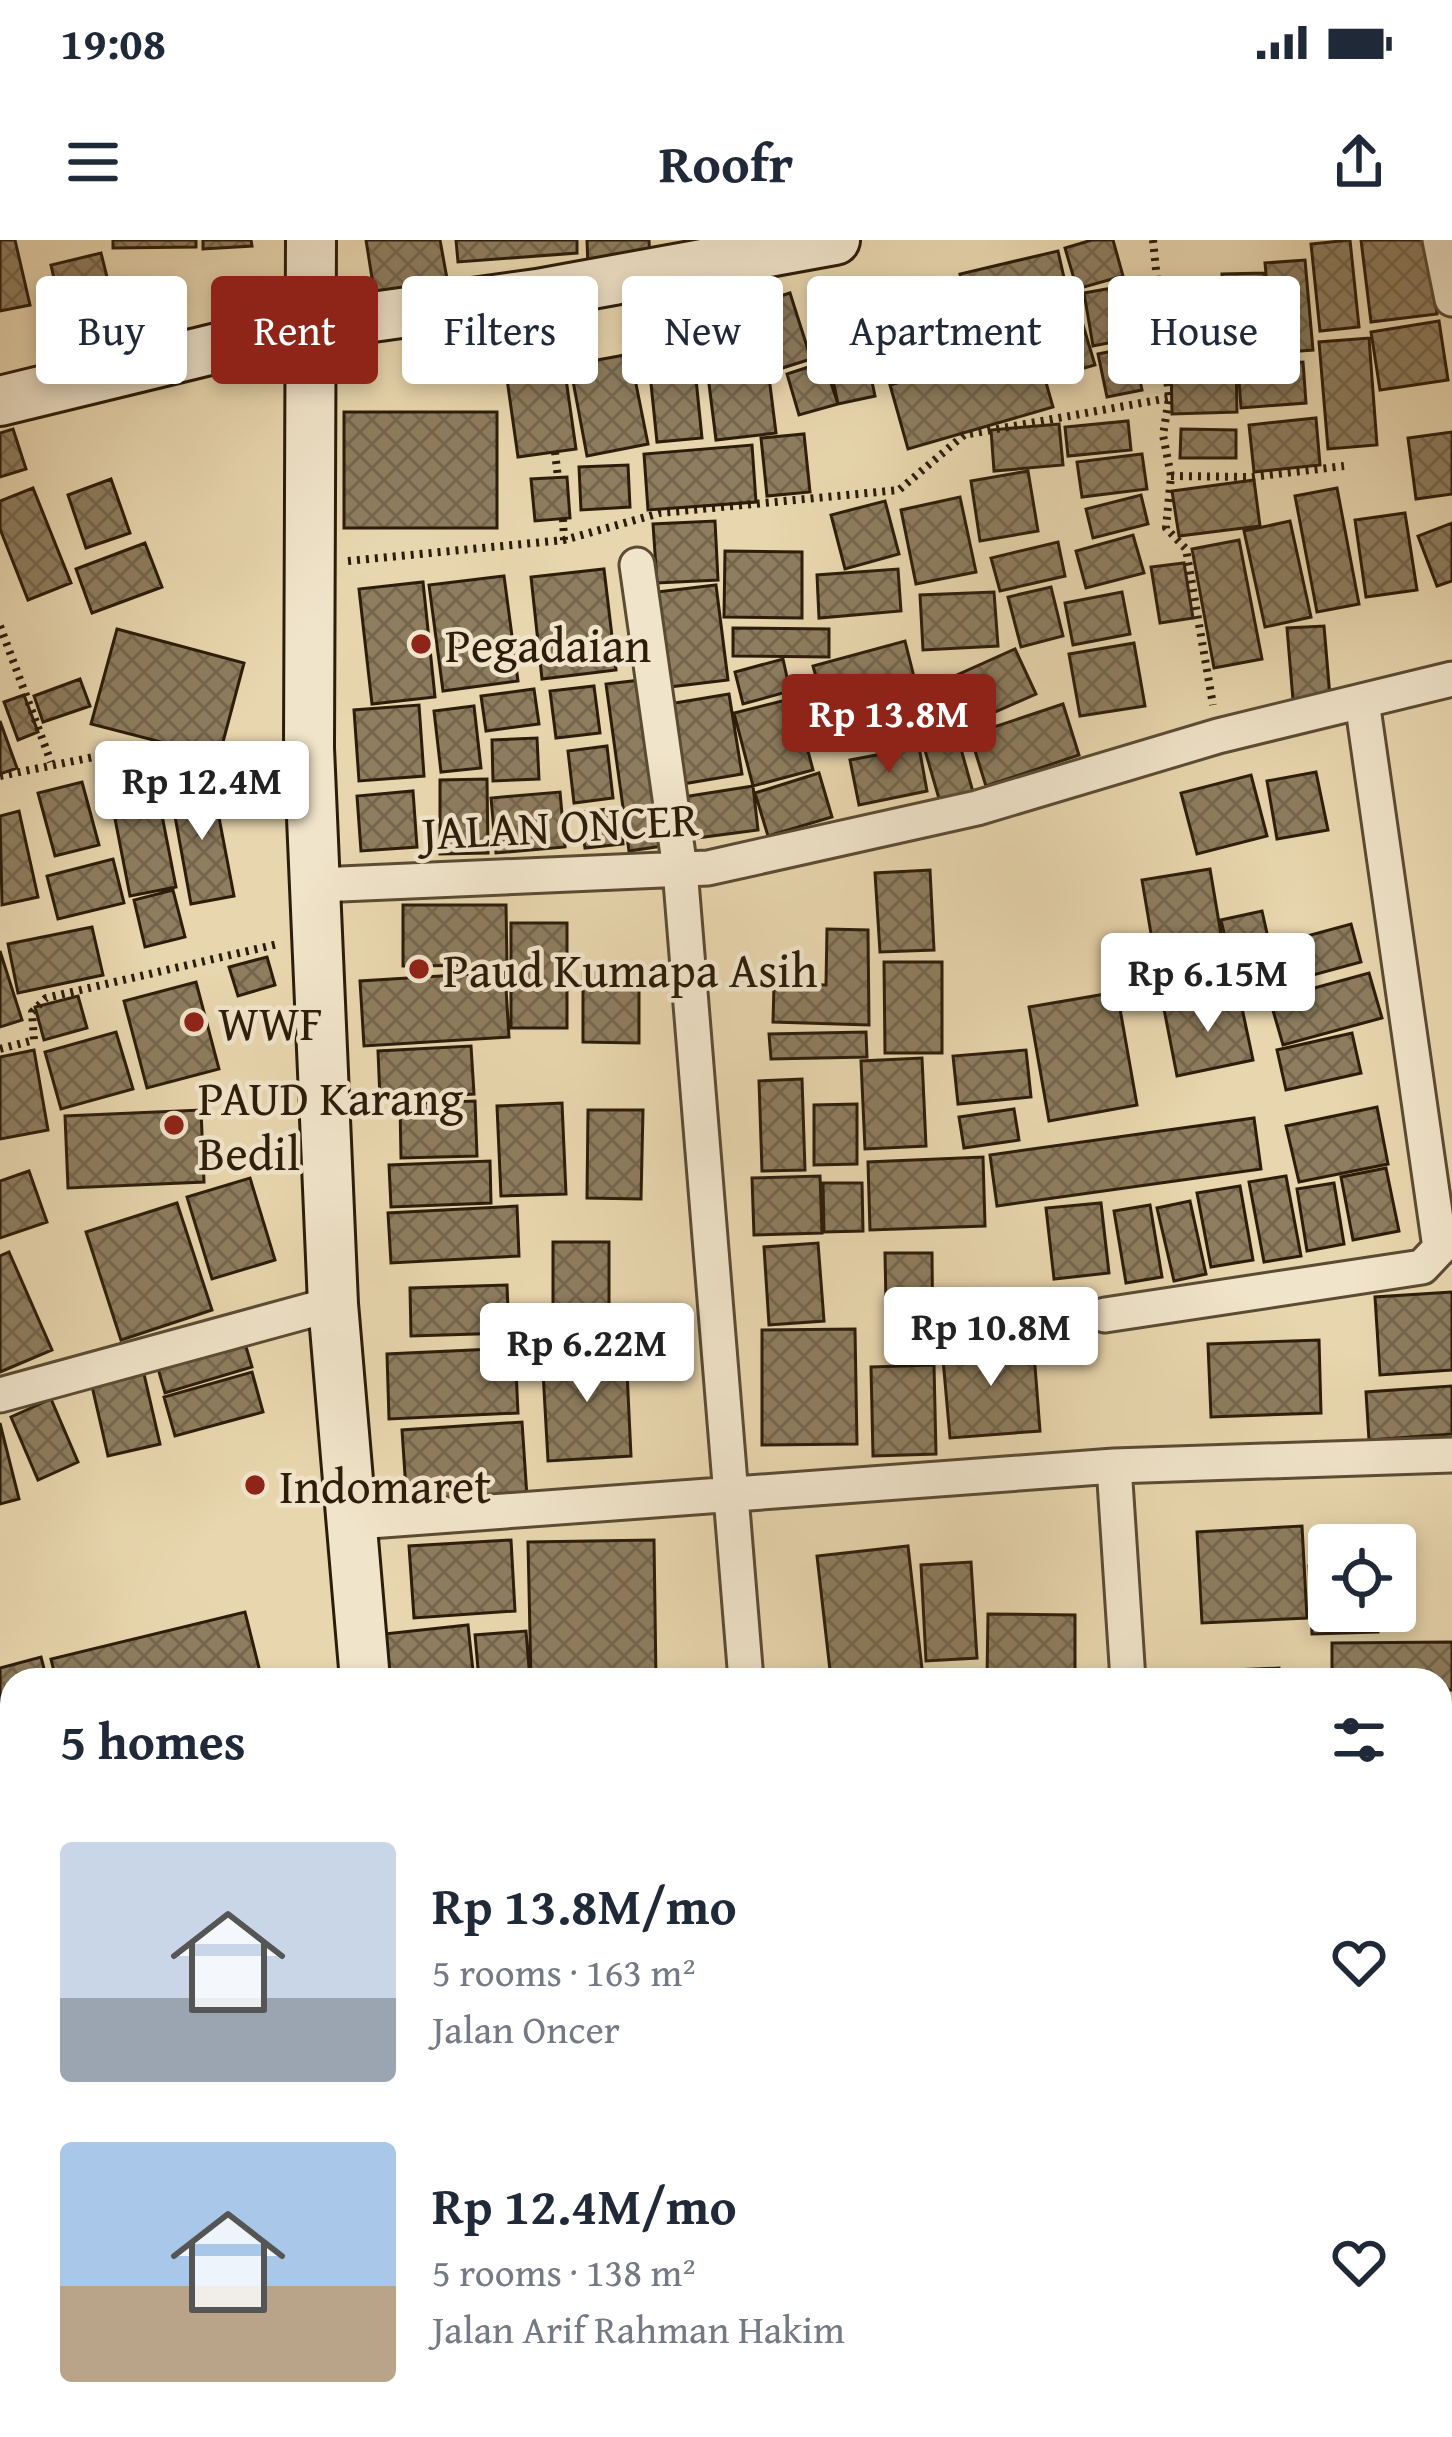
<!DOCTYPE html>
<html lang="en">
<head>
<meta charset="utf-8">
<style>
  :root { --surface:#fff; --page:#f2f2f3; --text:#1f2937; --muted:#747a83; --accent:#8f2418 }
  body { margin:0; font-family:"Gentium Book Plus",serif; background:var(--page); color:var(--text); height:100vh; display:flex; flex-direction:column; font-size:45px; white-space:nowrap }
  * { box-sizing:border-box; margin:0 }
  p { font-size:39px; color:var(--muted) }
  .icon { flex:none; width:66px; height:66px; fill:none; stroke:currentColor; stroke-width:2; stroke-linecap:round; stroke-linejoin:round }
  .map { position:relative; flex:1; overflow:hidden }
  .sheet { position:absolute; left:0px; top:1428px; width:1452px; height:771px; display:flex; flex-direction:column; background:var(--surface); border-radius:36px 36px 0 0; box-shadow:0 6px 18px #0003 }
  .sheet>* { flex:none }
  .banner { position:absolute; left:36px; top:36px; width:1380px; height:108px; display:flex; gap:24px }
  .controls { position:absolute; left:1308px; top:1284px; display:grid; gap:24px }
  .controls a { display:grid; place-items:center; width:108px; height:108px; border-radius:12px; background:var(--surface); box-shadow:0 6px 18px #0003; font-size:60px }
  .price { position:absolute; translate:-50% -102px; padding:0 27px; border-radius:12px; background:#fff; color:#222; font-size:39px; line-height:78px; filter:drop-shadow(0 3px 6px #0008) }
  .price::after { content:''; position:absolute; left:50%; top:72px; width:36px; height:27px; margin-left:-18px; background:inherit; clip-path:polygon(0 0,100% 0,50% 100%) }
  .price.current { background:var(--accent); color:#fff }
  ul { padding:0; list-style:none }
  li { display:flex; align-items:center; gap:36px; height:300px; padding:0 60px }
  li span { display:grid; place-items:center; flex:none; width:336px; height:240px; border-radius:12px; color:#555 }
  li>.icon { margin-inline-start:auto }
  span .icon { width:144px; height:144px; fill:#fffc; stroke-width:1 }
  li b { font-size:51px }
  h2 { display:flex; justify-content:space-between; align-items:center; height:144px; padding:0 60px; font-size:51px }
  .pill { padding:0 42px; border-radius:12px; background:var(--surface); box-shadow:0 6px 18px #0003; font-size:42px; line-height:108px }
  .pill.current { background:var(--accent); color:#fff }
  .status { display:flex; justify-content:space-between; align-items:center; height:84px; padding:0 60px; background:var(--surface); direction:ltr }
  .status svg { height:33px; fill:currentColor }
  header { display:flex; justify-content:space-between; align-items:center; height:156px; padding:0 60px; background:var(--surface); font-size:54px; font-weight:600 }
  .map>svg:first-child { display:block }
  .building { fill:url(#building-cross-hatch); stroke:#2c1d0a; stroke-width:3 }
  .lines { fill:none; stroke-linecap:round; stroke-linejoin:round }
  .street-casing { stroke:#5b4b33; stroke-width:39 }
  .secondary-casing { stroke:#2c1d0a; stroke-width:54 }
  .path { stroke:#2c1d0a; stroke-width:8; stroke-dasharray:3 6; stroke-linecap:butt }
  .street { stroke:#f0e4ca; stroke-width:33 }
  .secondary { stroke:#f0e4ca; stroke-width:48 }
  .poi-dot { fill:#8f2418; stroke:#f0e4ca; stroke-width:4.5 }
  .labels { text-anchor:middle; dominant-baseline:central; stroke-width:9; stroke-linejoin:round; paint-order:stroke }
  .poi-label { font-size:48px; fill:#2c1d0a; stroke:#f0e4ca; text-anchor:start }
  .street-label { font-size:48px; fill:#2c1d0a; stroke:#f0e4ca }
</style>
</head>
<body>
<div class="status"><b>19:08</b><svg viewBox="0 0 49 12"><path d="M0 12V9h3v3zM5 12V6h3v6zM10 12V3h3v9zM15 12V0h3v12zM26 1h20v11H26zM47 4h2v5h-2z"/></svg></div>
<header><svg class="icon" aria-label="menu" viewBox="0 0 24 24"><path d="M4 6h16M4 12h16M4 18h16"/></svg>Roofr<svg class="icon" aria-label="share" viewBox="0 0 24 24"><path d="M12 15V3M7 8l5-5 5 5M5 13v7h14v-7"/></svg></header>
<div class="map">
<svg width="1452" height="2197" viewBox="0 0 1452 2197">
  <defs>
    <pattern id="building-cross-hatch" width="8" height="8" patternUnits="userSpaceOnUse" patternTransform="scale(3)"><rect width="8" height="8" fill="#8e7d5f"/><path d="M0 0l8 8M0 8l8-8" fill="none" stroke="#74664d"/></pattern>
  </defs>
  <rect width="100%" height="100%" fill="#e8d6ae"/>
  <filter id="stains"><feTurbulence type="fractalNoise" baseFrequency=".00167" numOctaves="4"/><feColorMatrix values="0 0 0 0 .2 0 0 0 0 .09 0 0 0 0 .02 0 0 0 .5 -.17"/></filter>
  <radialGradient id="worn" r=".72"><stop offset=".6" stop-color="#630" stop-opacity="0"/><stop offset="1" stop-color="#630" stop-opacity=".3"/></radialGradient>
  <path class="building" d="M 0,0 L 15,0 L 30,65 L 0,71 Z
    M 113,0 L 196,0 L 196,7 L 113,8 Z
    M 203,0 L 251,0 L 252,6 L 203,9 Z
    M 366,0 L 440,0 L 448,44 L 375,57 Z
    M 456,0 L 577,0 L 577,13 L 458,22 Z
    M 587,0 L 649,0 L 650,24 L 588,27 Z
    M 1092,0 L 1113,0 L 1123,36 L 1077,49 L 1065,8 Z
    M 1350,0 L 1359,87 L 1320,91 L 1311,4 Z
    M 1361,0 L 1428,0 L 1437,74 L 1371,82 Z
    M 1058,11 L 1069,60 L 972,83 L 960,34 Z
    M 101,13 L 110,49 L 59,61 L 51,25 Z
    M 1305,20 L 1313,110 L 1273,113 L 1265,23 Z
    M 1264,33 L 1265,113 L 1224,114 L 1222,34 Z
    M 1129,45 L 1138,97 L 1093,106 L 1084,53 Z
    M 936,51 L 954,120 L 887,136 L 869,67 Z
    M 1214,52 L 1218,116 L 1172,119 L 1168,56 Z
    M 790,53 L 811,119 L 776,130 L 755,64 Z
    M 1077,65 L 1095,125 L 1049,138 L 1032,79 Z
    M 859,79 L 875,156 L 838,164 L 822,87 Z
    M 1439,81 L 1448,140 L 1380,150 L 1371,92 Z
    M 1369,98 L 1377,205 L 1328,209 L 1319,102 Z
    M 692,100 L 702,198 L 657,202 L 647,105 Z
    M 1035,104 L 1053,167 L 908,209 L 890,145 Z
    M 1133,107 L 1142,150 L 1107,157 L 1098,114 Z
    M 630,114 L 648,204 L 587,216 L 570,125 Z
    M 824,122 L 838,164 L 799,175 L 787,134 Z
    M 1236,122 L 1237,172 L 1172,174 L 1171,124 Z
    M 1303,122 L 1306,163 L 1241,168 L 1238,126 Z
    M 564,125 L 576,209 L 518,217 L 506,132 Z
    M 768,129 L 776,193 L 716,200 L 708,136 Z
    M 344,172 L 497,172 L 497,288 L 344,288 Z
    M 1316,178 L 1320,225 L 1254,232 L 1249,185 Z
    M 1128,181 L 1131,210 L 1068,216 L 1065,187 Z
    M 1059,184 L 1063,225 L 994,231 L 991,190 Z
    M 13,189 L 26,229 L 0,237 L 0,193 Z
    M 1181,189 L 1236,190 L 1236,218 L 1180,218 Z
    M 1452,192 L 1452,254 L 1416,259 L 1408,198 Z
    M 804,194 L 810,252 L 767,256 L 761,198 Z
    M 752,205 L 756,262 L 648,270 L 644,214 Z
    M 1142,214 L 1147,249 L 1082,257 L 1077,222 Z
    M 628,225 L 630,267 L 581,270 L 579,227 Z
    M 1028,231 L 1038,291 L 980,301 L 971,241 Z
    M 567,237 L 570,278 L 535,281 L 531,239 Z
    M 111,239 L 130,293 L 86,308 L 68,255 Z
    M 1254,240 L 1260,286 L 1179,296 L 1172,251 Z
    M 33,248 L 71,343 L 28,360 L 0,289 L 0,261 Z
    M 1337,248 L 1359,364 L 1317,372 L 1295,256 Z
    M 1141,255 L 1148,284 L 1093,298 L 1086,269 Z
    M 960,257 L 976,332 L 916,344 L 901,270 Z
    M 885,261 L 899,314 L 845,329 L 831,275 Z
    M 1405,273 L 1417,350 L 1366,357 L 1355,280 Z
    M 715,281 L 718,340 L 657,343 L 653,284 Z
    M 1290,281 L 1311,377 L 1265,387 L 1244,291 Z
    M 1452,283 L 1452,341 L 1437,346 L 1418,296 Z
    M 1133,295 L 1144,333 L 1086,348 L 1076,311 Z
    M 1239,300 L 1262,419 L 1214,428 L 1192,309 Z
    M 1058,302 L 1065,336 L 1000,351 L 991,318 Z
    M 145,303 L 162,347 L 92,373 L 76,329 Z
    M 725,311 L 802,312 L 802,378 L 724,377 Z
    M 1184,323 L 1193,378 L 1160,383 L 1151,327 Z
    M 604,329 L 616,430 L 542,439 L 531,337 Z
    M 898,329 L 901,371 L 819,378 L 817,335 Z
    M 504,336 L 518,441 L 443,451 L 429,345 Z
    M 423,342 L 435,457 L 372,464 L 359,349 Z
    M 716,345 L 728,440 L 669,447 L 657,352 Z
    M 1051,347 L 1063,396 L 1021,407 L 1008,357 Z
    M 994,352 L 998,406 L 923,410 L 920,355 Z
    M 1122,352 L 1130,394 L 1073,405 L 1065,363 Z
    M 1324,386 L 1330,457 L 1293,460 L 1287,388 Z
    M 733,388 L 829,389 L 829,417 L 733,416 Z
    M 117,389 L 244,423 L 219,517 L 91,484 Z
    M 905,401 L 915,441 L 824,466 L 813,426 Z
    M 1134,403 L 1145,466 L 1080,476 L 1069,414 Z
    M 1015,409 L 1036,454 L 977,480 L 957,435 Z
    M 783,419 L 790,451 L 743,464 L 735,432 Z
    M 80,439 L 90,466 L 43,482 L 34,456 Z
    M 641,440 L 663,606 L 629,611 L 606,444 Z
    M 952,442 L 962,470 L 921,484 L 912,456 Z
    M 594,446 L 600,493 L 556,498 L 550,451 Z
    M 534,449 L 539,484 L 486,491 L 481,456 Z
    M 729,454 L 742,534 L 683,544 L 669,464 Z
    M 24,455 L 38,492 L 18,500 L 4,462 Z
    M 896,455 L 905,486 L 841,503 L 832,472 Z
    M 794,458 L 813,530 L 753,546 L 734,473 Z
    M 1063,464 L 1079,515 L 986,546 L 970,495 Z
    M 419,465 L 424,536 L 359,541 L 354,470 Z
    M 474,466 L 481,528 L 441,532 L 434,471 Z
    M 0,481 L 17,528 L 0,534 Z
    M 956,491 L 973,552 L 940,562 L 922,500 Z
    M 537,498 L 539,539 L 493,541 L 492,500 Z
    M 607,506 L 613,558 L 574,563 L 568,511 Z
    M 919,507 L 927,551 L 859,565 L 850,520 Z
    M 150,514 L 176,647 L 130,656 L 104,522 Z
    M 1316,532 L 1328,590 L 1277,599 L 1267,541 Z
    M 819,533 L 832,577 L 768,596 L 755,553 Z
    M 1251,535 L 1267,596 L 1197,614 L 1181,553 Z
    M 487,539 L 488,613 L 440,614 L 440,540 Z
    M 212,541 L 234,656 L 191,664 L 170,549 Z
    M 82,542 L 99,605 L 55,616 L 38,553 Z
    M 753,546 L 758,590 L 689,599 L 683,557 Z
    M 413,551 L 417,607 L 361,611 L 357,556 Z
    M 560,552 L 565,607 L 496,613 L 491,558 Z
    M 619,568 L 623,604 L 585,608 L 580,572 Z
    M 19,571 L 38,657 L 2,665 L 0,576 Z
    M 113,619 L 124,663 L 58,679 L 47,636 Z
    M 1210,629 L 1229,742 L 1161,753 L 1142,640 Z
    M 930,630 L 934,710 L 880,712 L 875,633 Z
    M 173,650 L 185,697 L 145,707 L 134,660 Z
    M 403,665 L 506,665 L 507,725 L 403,726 Z
    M 1262,671 L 1279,747 L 1239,757 L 1221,680 Z
    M 511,683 L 567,683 L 567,788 L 511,788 Z
    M 1351,684 L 1361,722 L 1291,741 L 1281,703 Z
    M 92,687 L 103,735 L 18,753 L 8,704 Z
    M 827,689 L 868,690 L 869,785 L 773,782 L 774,744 L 826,745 Z
    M 0,711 L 22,780 L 0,787 Z
    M 267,717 L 275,745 L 238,756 L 229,727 Z
    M 884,722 L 942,722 L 942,813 L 885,813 Z
    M 583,728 L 639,729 L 639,803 L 583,802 Z
    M 505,732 L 509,797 L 364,806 L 360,741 Z
    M 1369,733 L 1382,778 L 1283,805 L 1270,760 Z
    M 196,742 L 219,829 L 147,848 L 124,761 Z
    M 1117,752 L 1137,865 L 1049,881 L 1029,767 Z
    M 1239,754 L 1253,820 L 1177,836 L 1164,769 Z
    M 78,756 L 87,788 L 44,800 L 35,767 Z
    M 116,792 L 133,849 L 61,869 L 45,812 Z
    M 866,792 L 867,817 L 771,819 L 769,794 Z
    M 1352,793 L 1361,833 L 1286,850 L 1277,810 Z
    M 471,806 L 474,854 L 380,859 L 378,811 Z
    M 34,810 L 48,890 L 0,899 L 0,817 Z
    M 1026,810 L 1031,857 L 958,864 L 953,816 Z
    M 922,818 L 926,906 L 865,909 L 861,821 Z
    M 802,839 L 805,930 L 762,931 L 759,841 Z
    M 475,861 L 477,916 L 401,918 L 400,864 Z
    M 562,863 L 566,954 L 501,956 L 497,866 Z
    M 857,864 L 857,924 L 814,925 L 814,865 Z
    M 1377,867 L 1388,924 L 1299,942 L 1286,886 Z
    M 1014,869 L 1019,900 L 964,908 L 959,877 Z
    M 201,870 L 204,942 L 68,948 L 65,876 Z
    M 588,870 L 643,870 L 641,959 L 587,958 Z
    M 1254,878 L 1261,929 L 997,966 L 990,915 Z
    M 983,917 L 985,986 L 870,990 L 868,922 Z
    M 490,921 L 491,963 L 391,967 L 389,925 Z
    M 1386,928 L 1399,991 L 1353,1000 L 1341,937 Z
    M 29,931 L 47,982 L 0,998 L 0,941 Z
    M 820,936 L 822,993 L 754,995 L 752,938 Z
    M 1286,936 L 1301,1016 L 1264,1022 L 1249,942 Z
    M 250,938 L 275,1020 L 212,1039 L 187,957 Z
    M 823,943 L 862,943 L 863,991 L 824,992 Z
    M 1334,943 L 1344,1004 L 1307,1011 L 1297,949 Z
    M 1240,946 L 1253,1020 L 1211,1027 L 1197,953 Z
    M 1190,961 L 1206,1034 L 1174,1041 L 1157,968 Z
    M 177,963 L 212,1070 L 121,1100 L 86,992 Z
    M 1101,963 L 1109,1033 L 1054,1039 L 1046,968 Z
    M 1150,965 L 1162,1037 L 1126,1043 L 1114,971 Z
    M 517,966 L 519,1016 L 391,1023 L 388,973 Z
    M 553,1002 L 609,1002 L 609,1091 L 553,1091 Z
    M 818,1003 L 824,1081 L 769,1085 L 764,1007 Z
    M 9,1012 L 52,1110 L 0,1132 L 0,1016 Z
    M 885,1013 L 932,1013 L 933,1116 L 887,1117 Z
    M 507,1045 L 509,1093 L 411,1096 L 410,1048 Z
    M 1452,1052 L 1452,1130 L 1380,1135 L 1375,1057 Z
    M 855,1089 L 857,1204 L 762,1205 L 762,1090 Z
    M 242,1093 L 252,1127 L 165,1153 L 155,1118 Z
    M 1033,1100 L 1040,1191 L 950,1198 L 942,1108 Z
    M 1319,1100 L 1321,1173 L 1211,1177 L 1208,1104 Z
    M 515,1108 L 518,1173 L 389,1179 L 387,1114 Z
    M 626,1110 L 631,1216 L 548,1221 L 542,1114 Z
    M 934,1125 L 936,1214 L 873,1216 L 871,1127 Z
    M 252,1132 L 263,1172 L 175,1196 L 164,1157 Z
    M 144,1134 L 160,1204 L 108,1216 L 92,1146 Z
    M 1452,1146 L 1452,1194 L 1369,1200 L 1366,1152 Z
    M 51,1159 L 78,1222 L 38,1240 L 11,1177 Z
    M 522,1182 L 527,1257 L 407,1265 L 402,1190 Z
    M 0,1183 L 19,1259 L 0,1264 Z
    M 1302,1286 L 1307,1378 L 1202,1383 L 1197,1292 Z
    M 511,1300 L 515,1371 L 414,1378 L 409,1306 Z
    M 654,1300 L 656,1440 L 531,1440 L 528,1302 Z
    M 908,1306 L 922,1429 L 831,1439 L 817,1316 Z
    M 971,1322 L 977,1418 L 926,1421 L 921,1325 Z
    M 1329,1325 L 1329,1371 L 1378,1371 L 1378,1392 L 1312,1394 L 1309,1326 Z
    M 245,1372 L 262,1440 L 56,1440 L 51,1419 Z
    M 988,1374 L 1075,1375 L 1075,1440 L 987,1439 Z
    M 468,1385 L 474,1440 L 388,1440 L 384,1394 Z
    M 526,1391 L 530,1440 L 479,1440 L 475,1395 Z
    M 1452,1402 L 1452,1450 L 1440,1450 L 1440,1440 L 1332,1440 L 1332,1403 Z
    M 41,1417 L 47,1440 L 12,1440 L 12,1524 L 0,1528 L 0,1428 Z
    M 1279,1428 L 1280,1440 L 1164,1440 L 1164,1433 Z
    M 12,1602 L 12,1663 L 0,1627 L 0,1606 Z
    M 12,1680 L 12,1730 L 0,1733 L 0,1683 Z
    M 1452,2034 L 1452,2085 L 1440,2086 L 1440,2035 Z
    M 18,2187 L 73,2187 L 63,2197 L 28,2197 Z
    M 251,2187 L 318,2187 L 318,2197 L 251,2197 Z
    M 463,2187 L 576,2187 L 576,2197 L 463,2197 Z
    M 594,2187 L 640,2187 L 640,2197 L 594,2197 Z
    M 647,2187 L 769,2187 L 769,2197 L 647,2197 Z
    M 847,2187 L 973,2187 L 974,2197 L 849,2197 Z
    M 980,2187 L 1038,2187 L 1038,2197 L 981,2197 Z
    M 1053,2187 L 1128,2187 L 1129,2197 L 1054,2197 Z
    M 1365,2189 L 1452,2193 L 1452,2197 L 1364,2197 Z"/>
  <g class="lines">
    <g class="street-casing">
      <path id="street" d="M 1440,0 L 1452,59
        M 637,325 L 680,629 L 746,1440
        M 318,645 L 708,628 L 977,568 L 1218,496 L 1452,439
        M 1105,1075 L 1422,1027 L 1440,1008 L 1362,461
        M 0,1155 L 333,1064
        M 1114,1226 L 1128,1440
        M 356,1282 L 1114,1226 L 1452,1215
        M 1440,1839 L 1452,1838
        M 0,1936 L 12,1936
        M 805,2187 L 806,2197
        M 1182,2187 L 1183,2197"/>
    </g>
    <g class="secondary-casing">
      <path id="secondary" d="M 311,0 L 309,508 L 333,1064 L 365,1440
        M 0,161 L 308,86 L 537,54 L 835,0
        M 416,2187 L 417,2197"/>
    </g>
    <path class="path" d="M 1153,0 L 1169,158 L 1163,195 L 1171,236 L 1166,288 L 1186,309 L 1213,465
      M 542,91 L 546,127
      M 555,212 L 558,238
      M 1171,236 L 1252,237 L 1344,226
      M 563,279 L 564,300
      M 348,321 L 564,300 L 660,273 L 899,250 L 964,195 L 1169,158
      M 0,386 L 51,522
      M 0,536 L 143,507 L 187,527 L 272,514
      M 0,809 L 34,800 L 32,772 L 46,758 L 278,704"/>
    <use href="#street" class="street"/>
    <use href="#secondary" class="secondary"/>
  </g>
  <g class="poi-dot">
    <circle cx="421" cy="404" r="12"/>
    <circle cx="419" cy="729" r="12"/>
    <circle cx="194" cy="782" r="12"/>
    <circle cx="174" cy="885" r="12"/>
    <circle cx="255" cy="1245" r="12"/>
  </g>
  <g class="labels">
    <g class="poi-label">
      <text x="445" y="404">Pegadaian</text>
      <text x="443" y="729">Paud Kumapa Asih</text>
      <text x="218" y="782">WWF</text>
      <text x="198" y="857">PAUD Karang<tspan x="198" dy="55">Bedil</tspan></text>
      <text x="279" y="1245">Indomaret</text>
    </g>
    <g class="street-label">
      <text transform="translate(560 585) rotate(-3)">JALAN ONCER</text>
    </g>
  </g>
  <rect width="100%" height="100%" filter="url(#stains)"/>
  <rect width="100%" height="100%" fill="url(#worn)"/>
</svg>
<div class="controls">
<a><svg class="icon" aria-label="locate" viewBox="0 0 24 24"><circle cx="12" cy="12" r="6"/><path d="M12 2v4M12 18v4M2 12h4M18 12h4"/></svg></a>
</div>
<b class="price current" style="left:889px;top:536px">Rp 13.8M</b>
<b class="price" style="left:202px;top:603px">Rp 12.4M</b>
<b class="price" style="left:1208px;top:795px">Rp 6.15M</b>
<b class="price" style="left:991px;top:1149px">Rp 10.8M</b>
<b class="price" style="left:587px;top:1165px">Rp 6.22M</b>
<div class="banner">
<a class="pill">Buy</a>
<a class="pill current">Rent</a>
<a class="pill">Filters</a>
<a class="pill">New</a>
<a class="pill">Apartment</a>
<a class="pill">House</a>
</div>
<section class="sheet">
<h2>5 homes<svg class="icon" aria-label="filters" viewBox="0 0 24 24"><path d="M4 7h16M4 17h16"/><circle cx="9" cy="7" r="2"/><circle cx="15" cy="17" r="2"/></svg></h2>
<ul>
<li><span style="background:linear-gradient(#c9d6e8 65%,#9aa5b1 0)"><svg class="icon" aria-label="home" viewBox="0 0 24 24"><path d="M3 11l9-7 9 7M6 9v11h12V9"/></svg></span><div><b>Rp 13.8M/mo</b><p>5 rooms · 163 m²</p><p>Jalan Oncer</p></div><svg class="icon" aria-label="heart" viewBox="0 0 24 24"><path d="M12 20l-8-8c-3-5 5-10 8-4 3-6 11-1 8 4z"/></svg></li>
<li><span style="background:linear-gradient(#a9c7e8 60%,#b9a48a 0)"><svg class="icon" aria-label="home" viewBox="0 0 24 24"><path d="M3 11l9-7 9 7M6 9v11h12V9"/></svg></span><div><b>Rp 12.4M/mo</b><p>5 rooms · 138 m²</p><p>Jalan Arif Rahman Hakim</p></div><svg class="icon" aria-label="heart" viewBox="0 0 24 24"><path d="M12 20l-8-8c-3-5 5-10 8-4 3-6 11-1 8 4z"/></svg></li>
</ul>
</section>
</div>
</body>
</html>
